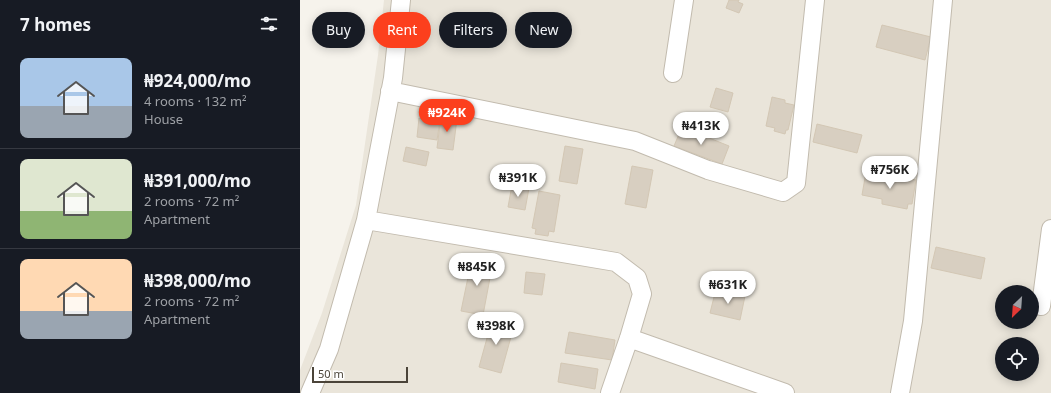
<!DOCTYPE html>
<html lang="en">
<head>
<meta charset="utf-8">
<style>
  :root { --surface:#171b24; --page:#20242c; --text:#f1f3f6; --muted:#9ea1a6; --line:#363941; --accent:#fc3f1d }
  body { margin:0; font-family:"Noto Sans",sans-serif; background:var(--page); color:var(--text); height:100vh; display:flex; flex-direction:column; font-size:15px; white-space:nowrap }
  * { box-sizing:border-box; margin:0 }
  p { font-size:13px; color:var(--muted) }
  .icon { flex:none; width:22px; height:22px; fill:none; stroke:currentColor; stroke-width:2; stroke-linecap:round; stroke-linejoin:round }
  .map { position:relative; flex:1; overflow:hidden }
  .side { display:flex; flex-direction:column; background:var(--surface); width:300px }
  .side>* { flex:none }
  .banner { position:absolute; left:12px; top:12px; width:380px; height:36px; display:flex; gap:8px }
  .needle { width:26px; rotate:205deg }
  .tools { position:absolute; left:695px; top:285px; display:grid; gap:8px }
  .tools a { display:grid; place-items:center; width:44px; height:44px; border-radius:50%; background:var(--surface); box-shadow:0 2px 10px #0003; font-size:20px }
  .scale { position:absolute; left:12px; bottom:10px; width:96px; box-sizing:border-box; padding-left:4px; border:2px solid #4b4439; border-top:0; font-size:11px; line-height:14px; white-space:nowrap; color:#4b4439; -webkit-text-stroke:3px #fff; paint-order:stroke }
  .price { position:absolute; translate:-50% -34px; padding:0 9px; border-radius:14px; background:#fff; color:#222; font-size:13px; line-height:26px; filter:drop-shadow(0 1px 2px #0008) }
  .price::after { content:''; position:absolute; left:50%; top:24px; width:12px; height:9px; margin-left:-6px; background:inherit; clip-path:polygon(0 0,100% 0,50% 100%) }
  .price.active { background:var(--accent); color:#fff }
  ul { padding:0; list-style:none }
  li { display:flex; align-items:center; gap:12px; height:100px; padding:0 20px }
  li+li { border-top:1px solid var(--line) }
  li span { display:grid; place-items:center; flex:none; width:112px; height:80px; border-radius:8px; color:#555 }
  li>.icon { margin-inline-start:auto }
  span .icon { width:48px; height:48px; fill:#fffc; stroke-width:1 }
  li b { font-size:17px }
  h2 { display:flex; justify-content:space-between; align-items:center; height:48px; padding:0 20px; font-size:17px }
  .pill { padding:0 14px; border-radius:18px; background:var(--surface); box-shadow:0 2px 10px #0003; font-size:14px; line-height:36px }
  .pill.active { background:var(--accent); color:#fff }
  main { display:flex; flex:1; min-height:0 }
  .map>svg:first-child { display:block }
  .residential { fill:#eae5da; fill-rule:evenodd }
  .building { fill:#d8cfc1; stroke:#d3c7b4 }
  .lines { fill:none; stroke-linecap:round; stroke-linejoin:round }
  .minor-casing { stroke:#c2bbae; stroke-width:20 }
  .minor { stroke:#fff; stroke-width:18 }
</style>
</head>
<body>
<main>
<section class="side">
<h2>7 homes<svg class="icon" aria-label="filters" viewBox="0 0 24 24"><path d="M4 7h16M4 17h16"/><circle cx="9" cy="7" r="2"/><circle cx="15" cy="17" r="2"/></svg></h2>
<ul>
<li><span style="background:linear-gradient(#a9c7e8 60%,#9aa5b1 0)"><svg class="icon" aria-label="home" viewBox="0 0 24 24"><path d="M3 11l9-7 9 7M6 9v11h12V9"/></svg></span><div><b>₦924,000/mo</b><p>4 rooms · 132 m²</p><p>House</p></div></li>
<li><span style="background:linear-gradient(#dfe7d0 65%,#8fb573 0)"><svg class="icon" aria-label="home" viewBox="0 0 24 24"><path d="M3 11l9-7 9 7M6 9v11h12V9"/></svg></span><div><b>₦391,000/mo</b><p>2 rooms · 72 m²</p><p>Apartment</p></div></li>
<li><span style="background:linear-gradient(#ffd9b3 65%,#9aa5b1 0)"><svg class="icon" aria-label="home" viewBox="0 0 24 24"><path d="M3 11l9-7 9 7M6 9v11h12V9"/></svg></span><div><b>₦398,000/mo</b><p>2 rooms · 72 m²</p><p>Apartment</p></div></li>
</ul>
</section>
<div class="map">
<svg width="751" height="393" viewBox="0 0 751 393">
  <rect width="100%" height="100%" fill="#f6f3ec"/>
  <path class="residential" d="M 84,0 L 751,0 L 751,393 L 0,393 L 0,370 L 22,313 L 56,205 L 78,55 ZM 702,292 L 732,292 L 732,322 L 702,322 ZM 702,344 L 732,344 L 732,374 L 702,374 Z"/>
  <path class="building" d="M 429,0 L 439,0 L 438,2 L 443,4 L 439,13 L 426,8 Z
    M 582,25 L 631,37 L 625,60 L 576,47 Z
    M 416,88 L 433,93 L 428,112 L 410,107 Z
    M 472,97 L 485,100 L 485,103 L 494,105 L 488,130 L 486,130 L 485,134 L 474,131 L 475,128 L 466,126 Z
    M 134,112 L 141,114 L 137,140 L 117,137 L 119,118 L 122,119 L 123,113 L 133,115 Z
    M 141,116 L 157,119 L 153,150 L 137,148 Z
    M 517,124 L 562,135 L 557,153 L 513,142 Z
    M 382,127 L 429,146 L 422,164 L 374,146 Z
    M 265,146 L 283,149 L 277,184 L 259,181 Z
    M 106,147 L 129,152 L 126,166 L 103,161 Z
    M 332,166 L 353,170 L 346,208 L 325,204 Z
    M 566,172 L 616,180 L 612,204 L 608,204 L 607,209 L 582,204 L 582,199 L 562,195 Z
    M 212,185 L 229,188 L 225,210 L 208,207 Z
    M 239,191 L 260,195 L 254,232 L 249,231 L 248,236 L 235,234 L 236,229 L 232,228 Z
    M 636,247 L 685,258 L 681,279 L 631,268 Z
    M 172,258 L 193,262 L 183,315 L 161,311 Z
    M 226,272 L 245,274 L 242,295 L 224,293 Z
    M 416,289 L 445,296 L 440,320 L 410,313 Z
    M 192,320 L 214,326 L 201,373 L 179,367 Z
    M 269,332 L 315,340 L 312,360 L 265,353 Z
    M 261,363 L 298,369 L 295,389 L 258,382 Z"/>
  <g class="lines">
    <g class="minor-casing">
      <path id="minor" d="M 373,73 L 384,0
        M 90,91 L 335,141 L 408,170 L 483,192 L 496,183 L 515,0
        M 66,220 L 316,262 L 337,278 L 342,294 L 329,338 L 310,393
        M 741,306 L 751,229
        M 329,338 L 485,393
        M 10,393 L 29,349 L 66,220 L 93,78 L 101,0
        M 600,393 L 613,321 L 643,0"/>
    </g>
    <use href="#minor" class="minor"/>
  </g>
</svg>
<div class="tools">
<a><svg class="needle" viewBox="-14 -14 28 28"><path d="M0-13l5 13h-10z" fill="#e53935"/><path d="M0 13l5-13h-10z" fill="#9ea1a6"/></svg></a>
<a><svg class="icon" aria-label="locate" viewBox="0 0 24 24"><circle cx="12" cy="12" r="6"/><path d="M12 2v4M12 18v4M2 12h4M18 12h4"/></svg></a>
</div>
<div class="scale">50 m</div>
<b class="price active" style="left:147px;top:133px">₦924K</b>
<b class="price" style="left:401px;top:146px">₦413K</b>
<b class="price" style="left:590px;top:190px">₦756K</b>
<b class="price" style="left:218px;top:198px">₦391K</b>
<b class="price" style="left:177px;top:287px">₦845K</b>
<b class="price" style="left:428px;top:305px">₦631K</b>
<b class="price" style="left:196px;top:346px">₦398K</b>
<div class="banner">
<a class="pill">Buy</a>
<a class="pill active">Rent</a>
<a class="pill">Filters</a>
<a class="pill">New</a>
</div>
</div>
</main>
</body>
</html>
